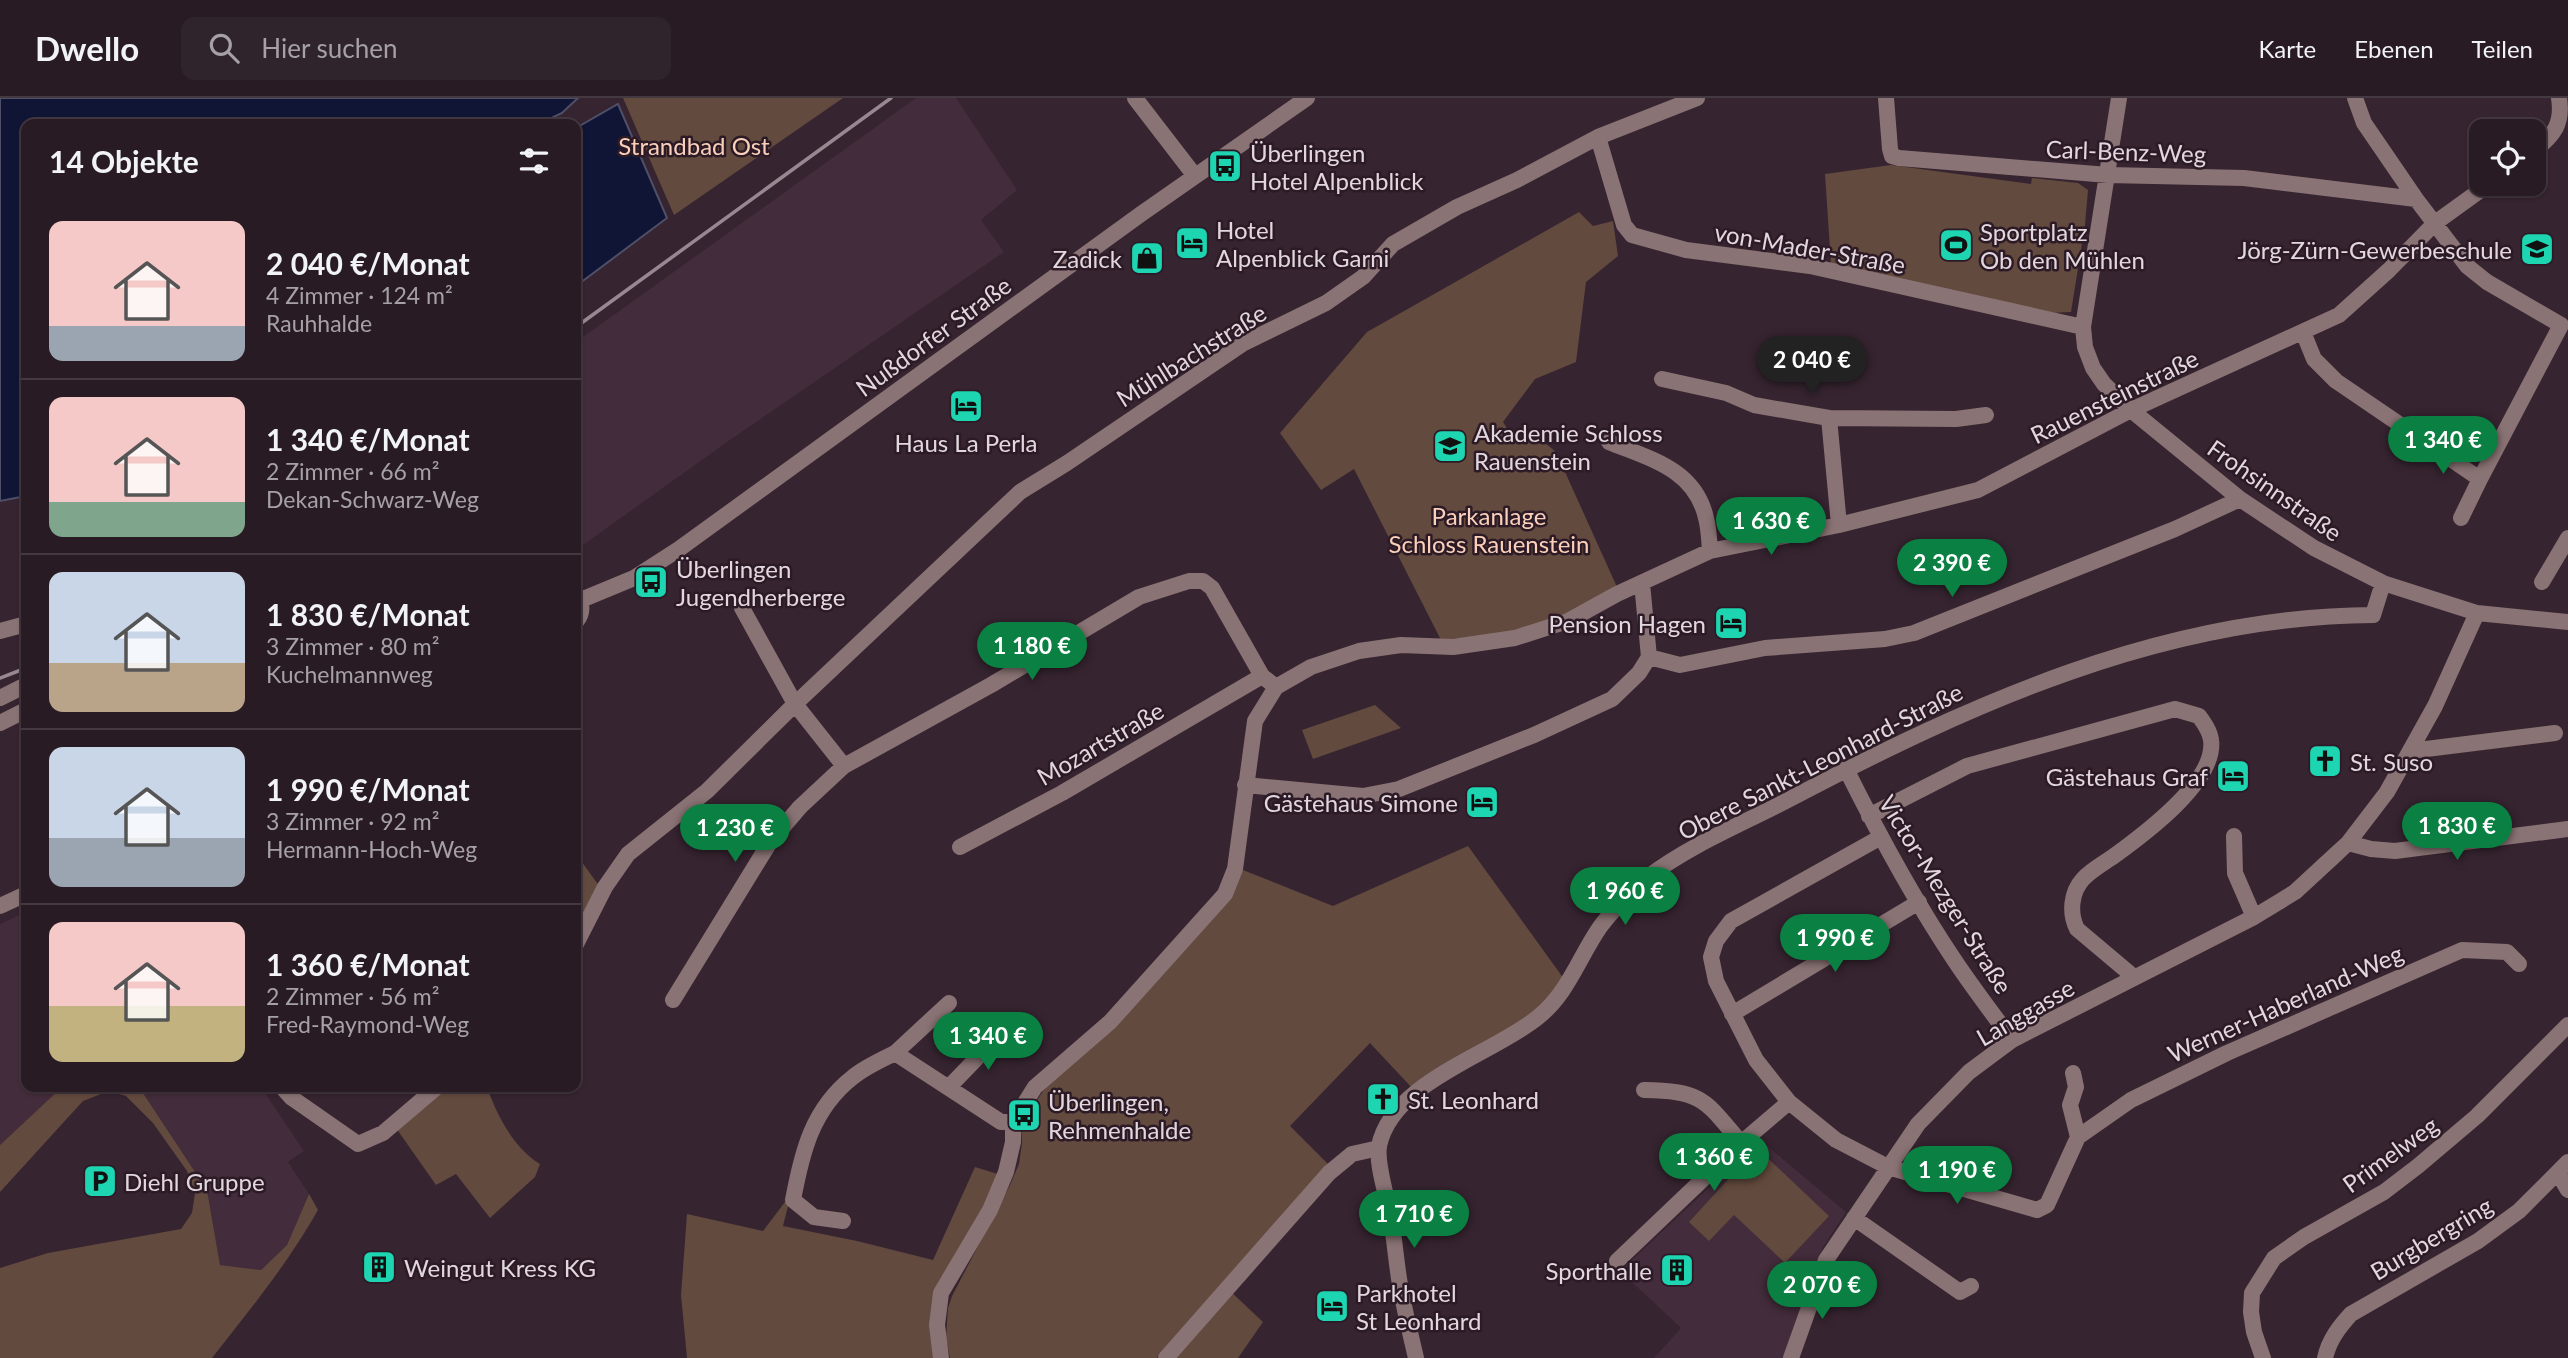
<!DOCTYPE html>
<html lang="de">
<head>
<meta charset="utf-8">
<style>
  :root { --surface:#281b24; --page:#30242c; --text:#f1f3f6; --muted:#a5a1a6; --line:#443941; --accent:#0b8043 }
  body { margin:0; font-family:Lato,sans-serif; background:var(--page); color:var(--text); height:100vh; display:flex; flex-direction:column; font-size:26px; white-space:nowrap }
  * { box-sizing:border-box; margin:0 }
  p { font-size:23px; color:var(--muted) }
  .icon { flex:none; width:38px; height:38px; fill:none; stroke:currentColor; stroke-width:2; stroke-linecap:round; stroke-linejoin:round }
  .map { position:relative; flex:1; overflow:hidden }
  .sheet { position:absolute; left:21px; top:21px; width:560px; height:973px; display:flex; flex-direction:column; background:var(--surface); border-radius:14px; box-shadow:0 2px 5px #0004,0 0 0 2px var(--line) }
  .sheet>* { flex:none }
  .controls { position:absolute; left:2469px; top:21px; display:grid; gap:14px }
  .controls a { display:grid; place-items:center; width:77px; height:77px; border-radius:14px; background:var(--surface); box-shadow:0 2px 5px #0004,0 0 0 2px var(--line); font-size:35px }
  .price { position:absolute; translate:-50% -60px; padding:0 16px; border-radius:24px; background:var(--accent); color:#fff; font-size:23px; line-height:46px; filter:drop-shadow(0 2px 4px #0008) }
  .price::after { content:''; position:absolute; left:50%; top:42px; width:21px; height:16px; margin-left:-10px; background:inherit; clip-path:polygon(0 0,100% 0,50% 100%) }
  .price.on { background:#222; color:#fff }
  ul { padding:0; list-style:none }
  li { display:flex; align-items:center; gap:21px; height:175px; padding:0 28px }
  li+li { border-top:2px solid var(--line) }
  li span { display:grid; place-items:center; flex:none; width:196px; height:140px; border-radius:14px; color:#555 }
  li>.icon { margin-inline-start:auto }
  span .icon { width:84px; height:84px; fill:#fffc; stroke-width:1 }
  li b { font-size:30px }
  h2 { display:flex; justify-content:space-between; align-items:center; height:84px; padding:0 28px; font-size:30px }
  header { display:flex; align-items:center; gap:42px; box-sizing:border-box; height:98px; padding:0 35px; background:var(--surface); border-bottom:2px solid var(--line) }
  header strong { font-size:33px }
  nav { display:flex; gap:38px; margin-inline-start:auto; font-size:24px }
  .search { width:490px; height:63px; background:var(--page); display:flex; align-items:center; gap:18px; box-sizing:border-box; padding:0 24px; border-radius:14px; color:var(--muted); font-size:26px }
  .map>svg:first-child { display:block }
  .built { fill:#432c3b }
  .green { fill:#634a3e }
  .water { fill:#101536; stroke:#4f4f68; stroke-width:2 }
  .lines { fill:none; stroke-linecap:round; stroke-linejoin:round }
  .minor { stroke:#8a7374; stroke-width:16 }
  .rail { stroke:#978891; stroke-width:3.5 }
  .labels { text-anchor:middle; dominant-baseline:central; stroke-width:5; stroke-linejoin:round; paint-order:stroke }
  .park-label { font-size:24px; fill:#fbd0ba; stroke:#2c1b26 }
  .street-label { font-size:24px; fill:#e3d7de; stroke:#2c1b26 }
  .poi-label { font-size:24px; fill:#e3d7de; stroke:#2c1b26; text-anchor:start }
</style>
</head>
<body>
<header>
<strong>Dwello</strong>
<div class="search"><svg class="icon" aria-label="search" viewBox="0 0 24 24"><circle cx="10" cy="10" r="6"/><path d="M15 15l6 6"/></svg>Hier suchen</div>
<nav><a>Karte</a><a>Ebenen</a><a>Teilen</a></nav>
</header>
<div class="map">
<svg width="2568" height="1260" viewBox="0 0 2568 1260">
  <rect width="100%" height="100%" fill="#362430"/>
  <path class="built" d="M 916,0 L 956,0 L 1017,92 L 981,122 L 1004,154 L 730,342 L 576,452 L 576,244 Z
    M 26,814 L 26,989 L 62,989 L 0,1047 L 0,826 Z
    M 139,989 L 261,989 L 304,1053 L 288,1064 L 309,1096 L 287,1147 L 261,1172 L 220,1167 L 207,1092 Z
    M 1760,1042 L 1846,1114 L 1823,1149 L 1787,1260 L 1654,1260 L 1681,1230 L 1620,1173 Z"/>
  <path class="green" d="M 623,0 L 843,0 L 674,117 Z
    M 1891,67 L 2031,86 L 2032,80 L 2078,85 L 2088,92 L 2085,127 L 2071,214 L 2050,215 L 1831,166 L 1825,76 Z
    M 1579,114 L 1593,128 L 1613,123 L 1618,158 L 1586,184 L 1576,264 L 1535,281 L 1503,324 L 1514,341 L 1545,345 L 1556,354 L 1617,489 L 1566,517 L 1511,535 L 1441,542 L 1354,371 L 1321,392 L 1280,335 L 1367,234 Z
    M 1375,607 L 1401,630 L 1313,661 L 1302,632 Z
    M 1468,748 L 1564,881 L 1540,912 L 1413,991 L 1370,945 L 1290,1028 L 1329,1067 L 1157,1260 L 950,1260 L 946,1240 L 948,1210 L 952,1198 L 1010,1087 L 1019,1066 L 1022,1045 L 1021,1027 L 1045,990 L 1226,804 L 1243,772 L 1333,808 Z
    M 576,756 L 600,789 L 576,839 Z
    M 62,989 L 139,989 L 207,1092 L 220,1167 L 261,1172 L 287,1147 L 309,1096 L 318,1112 C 288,1165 250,1212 212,1260 L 0,1260 L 0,1170 L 48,1155 L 181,1131 L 192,1115 L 195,1095 L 187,1073 L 153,1025 L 126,998 L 109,993 L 83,1003 L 0,1094 L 0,1047 Z
    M 446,989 L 487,989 C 497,1018 514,1050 540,1066 L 535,1079 L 490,1120 L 456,1076 L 436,1087 L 396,1030 Z
    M 1757,1050 L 1829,1118 L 1785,1165 L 1734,1117 L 1709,1143 L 1689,1124 Z
    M 975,1069 L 1001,1077 L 934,1197 L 936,1260 L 687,1260 L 681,1197 L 687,1116 L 763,1133 L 791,1096 L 783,1128 L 857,1143 L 933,1162 Z
    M 1229,1192 L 1263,1224 L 1238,1260 L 1170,1260 Z"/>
  <path class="water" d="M 0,0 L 578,0 L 562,15 L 539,26 L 26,26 L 26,398 L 0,403 Z
    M 618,6 L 667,120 L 576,188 L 576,30 Z"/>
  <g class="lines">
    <path class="minor" d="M 1135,0 L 1195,78
      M 1886,0 L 1890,51 L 1892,58 L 1899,60 L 2108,77 L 2244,80 L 2416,101
      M 2119,0 L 2083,229 L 2085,249 L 2093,270 L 2104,286 L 2131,312 L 2240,401 L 2314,450 L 2383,485 L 2477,515 L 2568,524
      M 1598,39 L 1624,127 L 1632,137 L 1686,152 L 1810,168 L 2083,229
      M 2534,53 C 2554,37 2563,26 2559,0
      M 2303,234 L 2314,261 L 2336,283 L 2480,381 L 2561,227 L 2487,184 L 2467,168 L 2416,101 L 2364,25 L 2355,0
      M 1662,281 L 1726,295 L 1754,307 L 1829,320 L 1839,427
      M 1829,320 L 1956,321 L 1986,317
      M 1609,344 C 1650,361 1695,371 1706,420 C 1709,431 1709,442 1710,453
      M 2461,420 L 2480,381
      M 2542,484 L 2568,440
      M 576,496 C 583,506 584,514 576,524
      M 581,502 L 634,480 L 679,451 L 1141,116 L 1307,0
      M 742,510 L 795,606 L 844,668 L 991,587 L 1139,499 L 1189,483 L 1203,483 L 1212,490 L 1262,578 L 1276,589
      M 0,533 L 26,526
      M 1649,559 L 1680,567 L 1765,550 L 1885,541 L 1914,535 L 2175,431 L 2240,401
      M 0,600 L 26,587
      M 0,625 L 26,612
      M 2410,653 L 2555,635
      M 1846,671 C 1879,737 1914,802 1955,863 C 1973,890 1993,916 2012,942
      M 1245,687 L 1363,698 L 1399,691 L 1534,637 L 1612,601 L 1639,575 L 1649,559 L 1642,485
      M 1869,718 L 1967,668 L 2175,611 L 2199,618 C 2204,625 2210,633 2211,642 C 2217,683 2143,737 2114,758 C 2104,765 2091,772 2083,781 C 2071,794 2069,815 2077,831 L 2134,879
      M 2234,738 L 2235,775 L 2254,819
      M 1881,739 L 1731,823 L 1716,843 L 1711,859 L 1716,883 L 1756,962 L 1789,1004 L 1836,1042 L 1888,1069 L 2037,1112 L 2047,1107 L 2078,1039 L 2131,1002 L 2227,955 L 2462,852 L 2507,854 L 2519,866
      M 2348,745 L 2371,751 L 2395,753 L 2568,731
      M 960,749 L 1062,695 L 1262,578
      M 0,808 L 26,796
      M 576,846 L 605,789 L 628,756 L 707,693 L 795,606 L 1020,394 L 1067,365 L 1244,245 L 1326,205 L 1363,179 L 1393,146 L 1457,109 L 1517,82 L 1598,39 L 1697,0
      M 673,902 L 770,744 L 800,709 L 844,668
      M 1732,916 L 1919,804
      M 895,955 L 949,905
      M 2073,975 L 2076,989 L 2070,1007 L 2078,1039
      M 282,989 L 292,1000 L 358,1046 L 383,1035 L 437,989
      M 949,989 L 1001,935
      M 1644,992 C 1703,993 1705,1002 1741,1045
      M 2558,1075 L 2568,1092
      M 1854,1120 L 1960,1194 L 1971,1188
      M 843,1123 L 814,1119 L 793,1102 C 802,1054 812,1011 853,979 C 865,969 881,962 895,955 L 1001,1024 L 1013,1024
      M 1617,1163 L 1741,1045 L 1789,1004
      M 941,1260 L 937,1227 L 941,1195 L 990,1112 L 1006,1074 L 1013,1044 L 1013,1024 L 1035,989 L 1110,924 L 1225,796 L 1235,771 L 1255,623 L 1276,589 L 1311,569 L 1359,553 L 1401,547 L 1453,549 L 1515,540 L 1568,523 L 1617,496 L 1710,453 L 1839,427 L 1978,392 L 2131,312 L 2339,217 L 2389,172 L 2435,125 L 2489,86
      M 1166,1260 L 1329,1075 L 1352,1056 L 1379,1050
      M 1416,1260 C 1411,1238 1405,1215 1401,1192 C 1396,1167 1395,1141 1390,1116 C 1387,1098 1376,1066 1379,1048 C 1392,984 1491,957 1537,920 C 1568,896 1579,859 1600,829 C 1611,814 1634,790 1648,779 C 1690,747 1742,726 1788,702 C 1970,606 2164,518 2373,517 L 2383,485
      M 1791,1260 L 1826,1162 L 1918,1026 L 1969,974 L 2012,942 L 2254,819 L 2295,794 L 2334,758 L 2348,745 L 2387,694 L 2435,608 L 2477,515
      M 2263,1260 L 2254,1234 L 2251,1214 L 2252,1195 L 2274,1160 L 2304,1139 L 2384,1094 L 2418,1068 L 2477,1018 L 2568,927
      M 2325,1260 C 2329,1242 2339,1229 2351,1216 L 2478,1143 L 2519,1113 L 2568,1064"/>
    <path class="rail" d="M 576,229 L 891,0
      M 0,580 L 26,570"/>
  </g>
  <defs>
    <g id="bus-square" transform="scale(1.75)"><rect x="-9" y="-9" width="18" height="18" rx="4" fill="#1dd5b1" stroke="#2c1b26"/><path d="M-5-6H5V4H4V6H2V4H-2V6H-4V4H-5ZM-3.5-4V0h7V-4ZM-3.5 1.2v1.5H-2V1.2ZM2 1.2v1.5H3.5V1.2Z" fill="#111"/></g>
    <g id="hotel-square" transform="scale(1.75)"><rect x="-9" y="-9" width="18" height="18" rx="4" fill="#1dd5b1" stroke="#2c1b26"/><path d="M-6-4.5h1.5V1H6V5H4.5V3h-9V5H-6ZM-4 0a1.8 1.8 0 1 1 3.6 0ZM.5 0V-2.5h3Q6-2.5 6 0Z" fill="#111"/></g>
    <g id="stadium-square" transform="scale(1.75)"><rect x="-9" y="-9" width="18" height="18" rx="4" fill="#1dd5b1" stroke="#2c1b26"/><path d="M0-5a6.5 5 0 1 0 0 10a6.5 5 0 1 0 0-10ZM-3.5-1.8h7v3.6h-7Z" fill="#111"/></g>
    <g id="school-square" transform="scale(1.75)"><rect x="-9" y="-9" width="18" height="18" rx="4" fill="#1dd5b1" stroke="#2c1b26"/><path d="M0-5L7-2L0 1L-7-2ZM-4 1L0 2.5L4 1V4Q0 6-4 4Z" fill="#111"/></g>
    <g id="shop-square" transform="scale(1.75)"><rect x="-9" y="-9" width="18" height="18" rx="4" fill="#1dd5b1" stroke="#2c1b26"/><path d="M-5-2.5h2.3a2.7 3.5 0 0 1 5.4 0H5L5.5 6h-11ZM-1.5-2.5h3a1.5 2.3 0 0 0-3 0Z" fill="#111"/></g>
    <g id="university-square" transform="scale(1.75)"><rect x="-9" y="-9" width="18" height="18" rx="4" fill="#1dd5b1" stroke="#2c1b26"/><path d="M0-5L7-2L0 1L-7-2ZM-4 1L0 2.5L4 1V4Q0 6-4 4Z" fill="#111"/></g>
    <g id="church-square" transform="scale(1.75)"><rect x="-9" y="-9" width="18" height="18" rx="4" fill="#1dd5b1" stroke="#2c1b26"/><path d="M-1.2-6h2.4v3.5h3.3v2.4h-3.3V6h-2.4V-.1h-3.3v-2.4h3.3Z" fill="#111"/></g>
    <g id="parking-square" transform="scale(1.75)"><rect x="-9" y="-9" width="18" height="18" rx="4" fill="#1dd5b1" stroke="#2c1b26"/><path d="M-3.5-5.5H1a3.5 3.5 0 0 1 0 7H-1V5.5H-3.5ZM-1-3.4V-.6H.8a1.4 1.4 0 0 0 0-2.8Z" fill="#111"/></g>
    <g id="building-square" transform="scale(1.75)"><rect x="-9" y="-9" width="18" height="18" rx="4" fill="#1dd5b1" stroke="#2c1b26"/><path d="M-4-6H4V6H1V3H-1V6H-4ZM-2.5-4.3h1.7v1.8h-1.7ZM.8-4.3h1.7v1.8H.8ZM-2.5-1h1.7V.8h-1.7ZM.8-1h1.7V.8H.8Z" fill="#111"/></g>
  </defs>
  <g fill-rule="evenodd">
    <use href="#bus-square" x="1225" y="68"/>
    <use href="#hotel-square" x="1192" y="145"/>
    <use href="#stadium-square" x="1956" y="147"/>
    <use href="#school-square" x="2537" y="151"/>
    <use href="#shop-square" x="1147" y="160"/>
    <use href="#hotel-square" x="966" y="308"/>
    <use href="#university-square" x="1450" y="348"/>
    <use href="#bus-square" x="651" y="484"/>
    <use href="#hotel-square" x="1731" y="525"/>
    <use href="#church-square" x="2325" y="663"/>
    <use href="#hotel-square" x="2233" y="678"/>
    <use href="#hotel-square" x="1482" y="704"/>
    <use href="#church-square" x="1383" y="1001"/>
    <use href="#bus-square" x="1024" y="1017"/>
    <use href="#parking-square" x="100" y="1083"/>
    <use href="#building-square" x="379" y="1169"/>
    <use href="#building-square" x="1677" y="1172"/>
    <use href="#hotel-square" x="1332" y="1208"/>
  </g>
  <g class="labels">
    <g class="park-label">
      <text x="694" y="47">Strandbad Ost</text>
      <text x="1489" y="417">Parkanlage<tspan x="1489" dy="28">Schloss Rauenstein</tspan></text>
    </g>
    <g class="street-label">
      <text transform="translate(2126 53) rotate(2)">Carl-Benz-Weg</text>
      <text transform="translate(1810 150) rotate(10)">von-Mader-Straße</text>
      <text transform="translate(933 238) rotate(-36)">Nußdorfer Straße</text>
      <text transform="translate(1191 257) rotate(-32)">Mühlbachstraße</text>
      <text transform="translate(2114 298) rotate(-26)">Rauensteinstraße</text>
      <text transform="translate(2275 392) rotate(35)">Frohsinnstraße</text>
      <text transform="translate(1100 645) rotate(-30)">Mozartstraße</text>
      <text transform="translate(1820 663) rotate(-27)">Obere Sankt-Leonhard-Straße</text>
      <text transform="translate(1946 796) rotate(58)">Victor-Mezger-Straße</text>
      <text transform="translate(2285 905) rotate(-24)">Werner-Haberland-Weg</text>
      <text transform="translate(2025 914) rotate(-30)">Langgasse</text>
      <text transform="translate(2390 1056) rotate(-36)">Primelweg</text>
      <text transform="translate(2431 1140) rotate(-31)">Burgbergring</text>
    </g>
    <g class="poi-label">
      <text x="1250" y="54">Überlingen<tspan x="1250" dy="28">Hotel Alpenblick</tspan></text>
      <text x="1216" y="131">Hotel<tspan x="1216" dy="28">Alpenblick Garni</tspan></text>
      <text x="1980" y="133">Sportplatz<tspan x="1980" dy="28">Ob den Mühlen</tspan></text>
      <text x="2512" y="151" text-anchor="end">Jörg-Zürn-Gewerbeschule</text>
      <text x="1122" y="160" text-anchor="end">Zadick</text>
      <text x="1474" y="334">Akademie Schloss<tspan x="1474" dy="28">Rauenstein</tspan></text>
      <text x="966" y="344" text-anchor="middle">Haus La Perla</text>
      <text x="676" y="470">Überlingen<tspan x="676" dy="28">Jugendherberge</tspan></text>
      <text x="1706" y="525" text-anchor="end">Pension Hagen</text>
      <text x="2350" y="663">St. Suso</text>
      <text x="2208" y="678" text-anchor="end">Gästehaus Graf</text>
      <text x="1458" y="704" text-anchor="end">Gästehaus Simone</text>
      <text x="1408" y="1001">St. Leonhard</text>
      <text x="1048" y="1003">Überlingen,<tspan x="1048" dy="28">Rehmenhalde</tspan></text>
      <text x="124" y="1083">Diehl Gruppe</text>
      <text x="404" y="1169">Weingut Kress KG</text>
      <text x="1652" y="1172" text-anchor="end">Sporthalle</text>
      <text x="1356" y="1194">Parkhotel<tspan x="1356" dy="28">St Leonhard</tspan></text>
    </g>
  </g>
</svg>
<div class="controls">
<a><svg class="icon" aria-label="locate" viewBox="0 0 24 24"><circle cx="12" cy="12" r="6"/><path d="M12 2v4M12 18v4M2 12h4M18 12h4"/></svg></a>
</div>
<b class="price on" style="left:1812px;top:298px">2 040 €</b>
<b class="price" style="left:2443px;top:378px">1 340 €</b>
<b class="price" style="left:1771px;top:459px">1 630 €</b>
<b class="price" style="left:1952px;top:501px">2 390 €</b>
<b class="price" style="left:1032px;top:584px">1 180 €</b>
<b class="price" style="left:2457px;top:764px">1 830 €</b>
<b class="price" style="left:735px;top:766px">1 230 €</b>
<b class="price" style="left:1625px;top:829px">1 960 €</b>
<b class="price" style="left:1835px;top:876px">1 990 €</b>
<b class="price" style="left:988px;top:974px">1 340 €</b>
<b class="price" style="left:1714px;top:1095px">1 360 €</b>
<b class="price" style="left:1957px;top:1108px">1 190 €</b>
<b class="price" style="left:1414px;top:1152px">1 710 €</b>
<b class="price" style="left:1822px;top:1223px">2 070 €</b>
<section class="sheet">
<h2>14 Objekte<svg class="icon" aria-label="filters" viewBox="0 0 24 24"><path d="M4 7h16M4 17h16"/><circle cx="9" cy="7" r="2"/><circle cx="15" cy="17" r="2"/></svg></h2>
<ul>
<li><span style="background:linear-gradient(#f6c9c9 75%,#9aa5b1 0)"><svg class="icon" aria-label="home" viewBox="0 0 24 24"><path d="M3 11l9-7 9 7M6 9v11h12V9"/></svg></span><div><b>2 040 €/Monat</b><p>4 Zimmer · 124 m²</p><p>Rauhhalde</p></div></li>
<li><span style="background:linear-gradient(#f6c9c9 75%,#7fa58c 0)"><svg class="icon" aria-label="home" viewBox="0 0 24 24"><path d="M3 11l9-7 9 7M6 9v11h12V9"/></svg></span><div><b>1 340 €/Monat</b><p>2 Zimmer · 66 m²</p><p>Dekan-Schwarz-Weg</p></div></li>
<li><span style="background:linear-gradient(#c9d6e8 65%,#b9a48a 0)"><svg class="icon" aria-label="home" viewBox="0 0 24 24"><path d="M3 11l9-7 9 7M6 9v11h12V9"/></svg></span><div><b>1 830 €/Monat</b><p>3 Zimmer · 80 m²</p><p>Kuchelmannweg</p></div></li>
<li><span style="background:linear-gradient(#c9d6e8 65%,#9aa5b1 0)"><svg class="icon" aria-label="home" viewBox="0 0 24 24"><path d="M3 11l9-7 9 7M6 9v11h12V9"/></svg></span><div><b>1 990 €/Monat</b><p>3 Zimmer · 92 m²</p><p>Hermann-Hoch-Weg</p></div></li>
<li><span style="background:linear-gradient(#f6c9c9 60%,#c2b280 0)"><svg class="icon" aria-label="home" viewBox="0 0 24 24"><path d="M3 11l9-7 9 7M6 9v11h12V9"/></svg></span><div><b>1 360 €/Monat</b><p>2 Zimmer · 56 m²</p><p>Fred-Raymond-Weg</p></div></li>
</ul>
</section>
</div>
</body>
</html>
